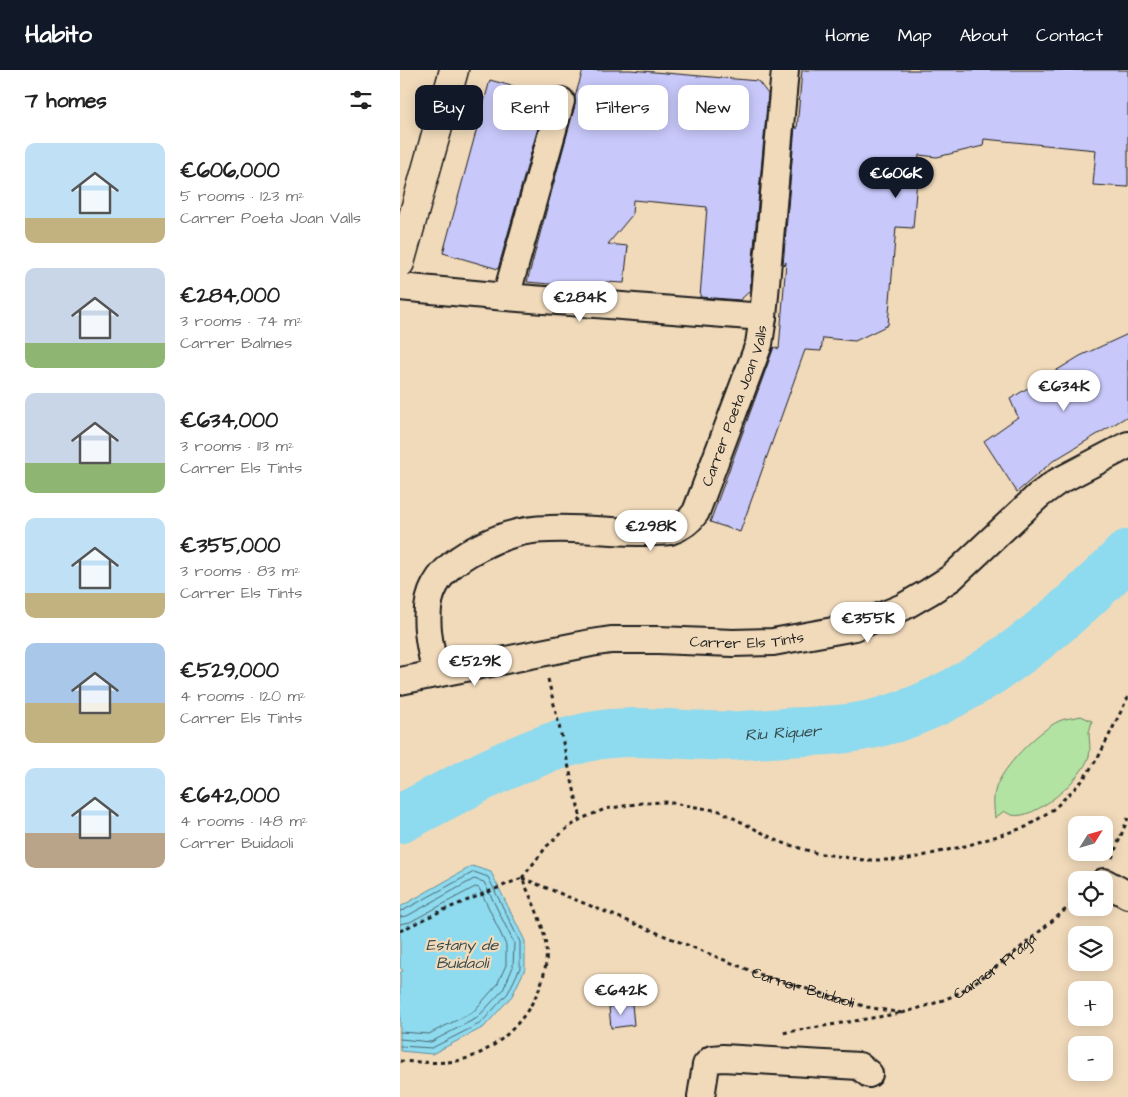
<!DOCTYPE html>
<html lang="en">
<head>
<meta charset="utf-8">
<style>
  :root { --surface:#fff; --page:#f6f6f6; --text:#222; --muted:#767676; --accent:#111827 }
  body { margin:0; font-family:"Architects Daughter",sans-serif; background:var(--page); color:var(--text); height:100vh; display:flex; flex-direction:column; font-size:19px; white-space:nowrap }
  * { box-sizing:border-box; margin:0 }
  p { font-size:16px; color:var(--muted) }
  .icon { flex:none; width:28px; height:28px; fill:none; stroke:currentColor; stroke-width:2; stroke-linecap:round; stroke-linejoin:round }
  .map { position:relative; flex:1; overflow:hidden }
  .sheet { display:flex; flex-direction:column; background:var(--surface); width:400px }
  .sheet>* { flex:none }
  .banner { position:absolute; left:15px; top:15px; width:475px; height:45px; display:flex; gap:10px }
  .needle { width:32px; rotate:53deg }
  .buttons { position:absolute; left:668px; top:746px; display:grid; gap:10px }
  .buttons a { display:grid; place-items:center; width:45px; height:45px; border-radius:10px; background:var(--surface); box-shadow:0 2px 12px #0003; font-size:25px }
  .price { position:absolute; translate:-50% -42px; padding:0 11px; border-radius:18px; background:#fff; color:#222; font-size:16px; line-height:32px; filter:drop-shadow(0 1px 2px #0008) }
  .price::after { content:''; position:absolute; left:50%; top:30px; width:15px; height:11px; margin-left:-8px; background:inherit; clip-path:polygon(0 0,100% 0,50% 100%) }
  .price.on { background:var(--accent); color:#fff }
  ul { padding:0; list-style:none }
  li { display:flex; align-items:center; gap:15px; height:125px; padding:0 25px }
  li span { display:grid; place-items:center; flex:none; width:140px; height:100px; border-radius:10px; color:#555 }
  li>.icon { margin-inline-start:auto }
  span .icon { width:60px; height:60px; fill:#fffc; stroke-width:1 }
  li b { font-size:21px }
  h2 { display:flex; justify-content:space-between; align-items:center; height:60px; padding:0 25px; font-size:21px }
  .chip { padding:0 18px; border-radius:10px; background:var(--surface); box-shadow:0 2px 12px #0003; font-size:18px; line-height:45px }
  .chip.on { background:var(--accent); color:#fff }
  header { display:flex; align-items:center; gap:30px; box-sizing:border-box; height:70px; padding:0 25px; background:var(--accent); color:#fff }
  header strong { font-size:24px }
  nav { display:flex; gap:28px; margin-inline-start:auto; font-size:18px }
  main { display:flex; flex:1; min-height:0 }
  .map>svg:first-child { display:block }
  .green { fill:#b2e3a3; stroke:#678060 }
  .water { fill:#8edaee; stroke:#608e9a }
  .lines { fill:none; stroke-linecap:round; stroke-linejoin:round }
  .shore { stroke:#4a6870; stroke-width:1 }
  .river { stroke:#8edaee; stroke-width:49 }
  .building { fill:#c8c8fa; stroke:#1c1c1c }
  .street-casing { stroke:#1c1c1c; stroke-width:30 }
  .secondary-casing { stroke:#1c1c1c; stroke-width:31 }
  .path { stroke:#1c1c1c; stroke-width:3; stroke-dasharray:4 4; stroke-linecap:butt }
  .street { stroke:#f1daba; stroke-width:26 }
  .secondary { stroke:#f1daba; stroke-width:28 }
  .labels { text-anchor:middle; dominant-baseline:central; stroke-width:4.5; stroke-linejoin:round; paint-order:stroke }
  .street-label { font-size:15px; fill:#1c1c1c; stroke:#f1daba }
  .water-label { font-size:16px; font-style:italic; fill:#384c50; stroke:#f1daba }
</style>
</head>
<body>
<header>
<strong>Habito</strong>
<nav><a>Home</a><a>Map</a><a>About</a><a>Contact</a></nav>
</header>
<main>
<section class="sheet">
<h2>7 homes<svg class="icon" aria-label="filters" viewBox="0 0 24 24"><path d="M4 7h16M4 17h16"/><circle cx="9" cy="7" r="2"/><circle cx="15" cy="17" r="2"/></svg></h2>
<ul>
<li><span style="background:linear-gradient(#bfe0f5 75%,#c2b280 0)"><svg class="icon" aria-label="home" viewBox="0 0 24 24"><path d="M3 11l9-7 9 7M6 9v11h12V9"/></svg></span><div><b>€606,000</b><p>5 rooms · 123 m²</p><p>Carrer Poeta Joan Valls</p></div></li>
<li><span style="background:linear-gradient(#c9d6e8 75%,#8fb573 0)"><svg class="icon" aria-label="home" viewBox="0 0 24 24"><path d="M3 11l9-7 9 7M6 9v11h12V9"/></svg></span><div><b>€284,000</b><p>3 rooms · 74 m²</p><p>Carrer Balmes</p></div></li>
<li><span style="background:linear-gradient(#c9d6e8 70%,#8fb573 0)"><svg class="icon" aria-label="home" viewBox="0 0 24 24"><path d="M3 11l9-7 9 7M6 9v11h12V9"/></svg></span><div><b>€634,000</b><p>3 rooms · 113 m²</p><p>Carrer Els Tints</p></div></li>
<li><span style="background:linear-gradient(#bfe0f5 75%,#c2b280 0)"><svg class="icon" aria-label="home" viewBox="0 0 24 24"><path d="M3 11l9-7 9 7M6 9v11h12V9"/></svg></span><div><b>€355,000</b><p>3 rooms · 83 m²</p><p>Carrer Els Tints</p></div></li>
<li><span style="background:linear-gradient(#a9c7e8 60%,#c2b280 0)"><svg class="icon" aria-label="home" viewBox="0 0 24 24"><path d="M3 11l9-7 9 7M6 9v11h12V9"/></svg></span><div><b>€529,000</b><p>4 rooms · 120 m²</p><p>Carrer Els Tints</p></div></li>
<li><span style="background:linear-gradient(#bfe0f5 65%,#b9a48a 0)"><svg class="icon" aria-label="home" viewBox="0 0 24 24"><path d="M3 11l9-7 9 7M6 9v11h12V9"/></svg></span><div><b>€642,000</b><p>4 rooms · 148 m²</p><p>Carrer Buidaoli</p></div></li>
</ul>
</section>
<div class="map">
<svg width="728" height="1027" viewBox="0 0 728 1027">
  <rect width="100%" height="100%" fill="#f1daba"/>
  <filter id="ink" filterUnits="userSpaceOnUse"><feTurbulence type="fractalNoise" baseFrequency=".02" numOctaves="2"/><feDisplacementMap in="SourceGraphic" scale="10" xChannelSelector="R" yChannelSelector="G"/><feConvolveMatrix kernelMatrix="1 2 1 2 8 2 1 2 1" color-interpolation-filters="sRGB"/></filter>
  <g filter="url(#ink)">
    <path class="green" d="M 681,646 L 692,651 C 691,655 690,659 689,662 C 689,670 691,679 689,686 C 683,708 635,751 612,745 C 609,744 607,743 604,741 L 595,748 C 594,739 593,730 595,721 C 600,699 638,661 659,651 C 665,648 674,648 681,646 Z"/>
    <path class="water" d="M 72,796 L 91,802 L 125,871 L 125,899 L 112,926 L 84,957 L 32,984 L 0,981 L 0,903 L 3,901 L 0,897 L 0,837 Z"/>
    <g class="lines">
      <path class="shore" d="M 0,841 L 4,840 L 74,802 L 88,807 L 120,872 L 120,898 L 108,923 L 81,953 L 32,978 L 0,976
        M 0,847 L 7,846 L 74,809 L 84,812 L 114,873 L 113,897 L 103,920 L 77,948 L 31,972 L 0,969
        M 0,854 L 10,852 L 75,817 L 79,818 L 86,832 L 106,875 L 106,895 L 97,915 L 73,942 L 29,964 L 0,962"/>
      <path class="river" id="s1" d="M 0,749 C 61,718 120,682 188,667 C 235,657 285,667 332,666 C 353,665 373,663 393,662 C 421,661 449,660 477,653 C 571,630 662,552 728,484"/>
    </g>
    <path class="building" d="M 183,0 L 231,0 L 358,11 L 368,24 L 350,221 L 340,230 L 300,227 L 307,137 L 233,130 L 232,145 L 208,174 L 228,176 L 224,213 L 205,212 L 204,219 L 127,212 L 175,35 L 175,27 Z
      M 402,0 L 728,0 L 728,117 L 693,115 L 696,80 L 584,69 L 583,76 L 537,87 L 519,85 L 513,158 L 496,157 L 488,255 L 455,271 L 423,268 L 421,281 L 405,280 L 340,462 L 310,452 L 374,277 L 379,279 L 386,192 L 383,195 L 395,56 L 397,59 Z
      M 90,10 L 147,26 L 98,199 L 43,183 Z
      M 728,264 L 728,346 L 653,391 L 617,422 L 584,371 L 618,347 L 610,329 L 680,286 Z
      M 232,934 L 234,955 L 211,958 L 209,937 Z"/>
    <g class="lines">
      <g class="street-casing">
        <g id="street">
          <path d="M 0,217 L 106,227 L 363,247"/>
          <path d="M 106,227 L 161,31"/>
          <path id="s4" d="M 36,604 C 22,544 18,508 80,477 C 101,466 125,459 149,459 C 189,457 231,465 270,461 C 282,457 289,452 296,442 L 359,274 L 363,247 L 385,0"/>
          <path id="s5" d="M 0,611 L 191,573 L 211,570 L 258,570 L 333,573 L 373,572 L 455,557 L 503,537 L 529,522 L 551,508 L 638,426 L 657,412 L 728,375"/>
          <path d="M 704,812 L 728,825"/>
          <path d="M 301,1027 L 306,995 L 312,989 L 323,988 L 459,996 L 469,1004"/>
        </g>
      </g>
      <g class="secondary-casing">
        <path id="secondary" d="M 0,193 L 54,0"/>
      </g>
      <g class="path">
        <path d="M 148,609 L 181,749"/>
        <path d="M 712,788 L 728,748"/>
        <path d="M 122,808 L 147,776 L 165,760 L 181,749 L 205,739 L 242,733 L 266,732 L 320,741 L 380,772 L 416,783 L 464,790 L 505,790 L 569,775 L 626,757 L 655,738 L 682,711 L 699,686 L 728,627"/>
        <path id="s2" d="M 122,808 L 364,906 L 467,937 L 502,943 L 382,963"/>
        <path d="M 0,861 L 39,842 L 122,808"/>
        <path id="s3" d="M 502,943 C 522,937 543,932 560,922 C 601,897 639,861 676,831"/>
        <path d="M 0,991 C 22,992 47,995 68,988 C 111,974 151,922 146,876 C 143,851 132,831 122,808"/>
      </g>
      <use href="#street" class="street"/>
      <use href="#secondary" class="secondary"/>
    </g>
  </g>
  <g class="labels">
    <g class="street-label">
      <text stroke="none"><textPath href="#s4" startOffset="490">Carrer Poeta Joan Valls</textPath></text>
      <text stroke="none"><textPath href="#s5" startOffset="351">Carrer Els Tints</textPath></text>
      <text stroke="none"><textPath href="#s3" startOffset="105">Carrer Fraga</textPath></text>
      <text stroke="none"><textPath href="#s2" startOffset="302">Carrer Buidaoli</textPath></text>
    </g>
    <g class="water-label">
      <text stroke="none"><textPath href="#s1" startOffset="401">Riu Riquer</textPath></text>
      <text x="62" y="875">Estany de<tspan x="62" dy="18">Buidaoli</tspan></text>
    </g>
  </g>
</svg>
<div class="buttons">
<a><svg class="needle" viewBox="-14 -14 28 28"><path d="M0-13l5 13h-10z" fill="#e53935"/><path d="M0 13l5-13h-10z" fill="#767676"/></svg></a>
<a><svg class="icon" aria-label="locate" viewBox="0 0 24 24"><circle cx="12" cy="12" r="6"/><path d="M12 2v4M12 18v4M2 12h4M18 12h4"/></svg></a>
<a><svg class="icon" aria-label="layers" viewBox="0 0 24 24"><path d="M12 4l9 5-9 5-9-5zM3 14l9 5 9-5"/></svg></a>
<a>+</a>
<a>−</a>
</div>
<b class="price on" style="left:496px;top:129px">€606K</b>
<b class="price" style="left:180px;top:253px">€284K</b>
<b class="price" style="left:664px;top:342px">€634K</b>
<b class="price" style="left:251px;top:482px">€298K</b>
<b class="price" style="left:468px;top:574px">€355K</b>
<b class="price" style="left:75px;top:617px">€529K</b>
<b class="price" style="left:221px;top:946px">€642K</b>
<div class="banner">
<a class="chip on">Buy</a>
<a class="chip">Rent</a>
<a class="chip">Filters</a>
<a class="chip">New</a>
</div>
</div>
</main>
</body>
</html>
